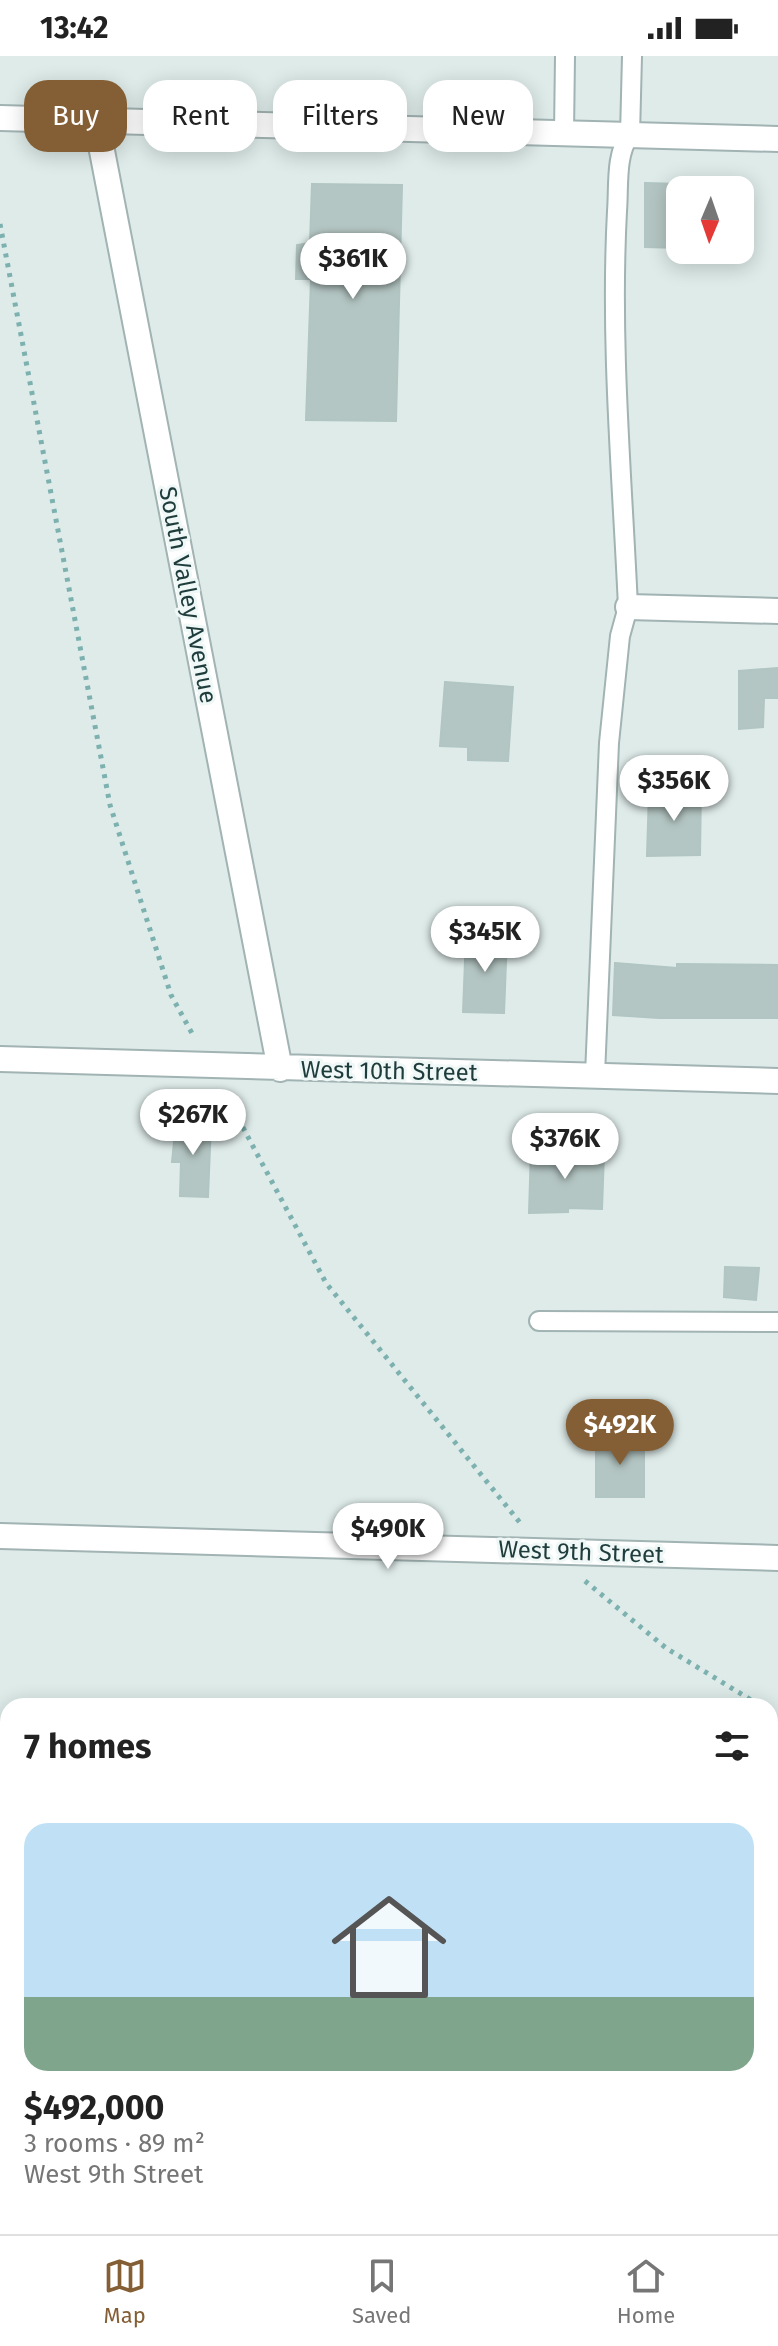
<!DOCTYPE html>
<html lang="en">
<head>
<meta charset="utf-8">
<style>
  :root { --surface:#fff; --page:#f2f2f2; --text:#222; --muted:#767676; --line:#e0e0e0; --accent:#845f35 }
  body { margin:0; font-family:"Fira Sans",sans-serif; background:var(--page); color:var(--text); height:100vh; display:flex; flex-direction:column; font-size:30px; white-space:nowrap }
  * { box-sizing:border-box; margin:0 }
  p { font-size:26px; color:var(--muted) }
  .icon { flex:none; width:44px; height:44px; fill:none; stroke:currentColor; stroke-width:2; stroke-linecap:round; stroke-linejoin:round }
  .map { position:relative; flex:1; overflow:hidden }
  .panel { position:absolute; left:0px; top:1642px; width:778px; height:536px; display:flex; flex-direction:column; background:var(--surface); border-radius:24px 24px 0 0; box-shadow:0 4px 20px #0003 }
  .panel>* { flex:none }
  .banner { position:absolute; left:24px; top:24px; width:730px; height:72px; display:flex; gap:16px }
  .needle { width:52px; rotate:182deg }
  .fabs { position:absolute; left:666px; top:120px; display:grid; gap:16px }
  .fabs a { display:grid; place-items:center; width:88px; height:88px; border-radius:16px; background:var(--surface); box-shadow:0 4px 20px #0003; font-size:40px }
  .price { position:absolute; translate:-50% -68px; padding:0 18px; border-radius:28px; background:#fff; color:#222; font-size:26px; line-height:52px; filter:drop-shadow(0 2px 4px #0008) }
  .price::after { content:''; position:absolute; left:50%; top:48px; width:24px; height:18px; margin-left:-12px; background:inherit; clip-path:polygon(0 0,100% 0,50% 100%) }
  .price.current { background:var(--accent); color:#fff }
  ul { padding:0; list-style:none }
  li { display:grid; align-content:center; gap:16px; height:424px; padding:0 24px }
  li+li { border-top:2px solid var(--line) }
  li span { display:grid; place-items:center; height:248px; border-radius:24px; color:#555 }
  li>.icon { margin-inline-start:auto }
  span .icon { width:144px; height:144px; fill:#fffc; stroke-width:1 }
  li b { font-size:34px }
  h2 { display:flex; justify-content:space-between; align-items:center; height:96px; padding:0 24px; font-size:34px }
  .pill { padding:0 28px; border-radius:24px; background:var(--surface); box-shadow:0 4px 20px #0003; font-size:28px; line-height:72px }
  .pill.current { background:var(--accent); color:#fff }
  .status { display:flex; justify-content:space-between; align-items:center; height:56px; padding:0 40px; background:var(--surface); direction:ltr }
  .status svg { height:22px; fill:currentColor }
  .dock { display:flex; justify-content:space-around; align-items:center; height:112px; border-top:2px solid var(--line); background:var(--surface); font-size:22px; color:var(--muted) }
  .dock a { display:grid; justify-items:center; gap:4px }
  .dock .current { color:var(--accent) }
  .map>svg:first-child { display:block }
  .building { fill:#b4c6c3; stroke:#b1c5c2; stroke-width:2 }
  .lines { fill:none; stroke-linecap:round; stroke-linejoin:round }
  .service-casing { stroke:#a1b3b2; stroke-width:22 }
  .minor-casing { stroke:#a1b3b2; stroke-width:28 }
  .path { stroke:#7cb1af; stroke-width:5; stroke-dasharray:4 6; stroke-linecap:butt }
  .service { stroke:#fff; stroke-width:18 }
  .minor { stroke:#fff; stroke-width:24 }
  .labels { text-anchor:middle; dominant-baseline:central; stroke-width:6; stroke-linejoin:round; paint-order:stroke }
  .street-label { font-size:24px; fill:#1f3c3c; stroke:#eff8f6 }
</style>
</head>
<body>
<div class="status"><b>13:42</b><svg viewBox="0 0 49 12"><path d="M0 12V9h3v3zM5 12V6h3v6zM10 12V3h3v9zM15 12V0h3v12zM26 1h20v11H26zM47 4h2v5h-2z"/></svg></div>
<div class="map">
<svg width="778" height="2178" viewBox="0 0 778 2178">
  <rect width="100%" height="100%" fill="#deebe9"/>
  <path class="building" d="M 645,127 L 680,128 L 680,192 L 645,191 Z
    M 312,128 L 402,129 L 396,365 L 306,364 L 311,223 L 296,223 L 297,189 L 310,187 Z
    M 778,612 L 778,642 L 764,642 L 763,671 L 739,673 L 739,615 Z
    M 445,626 L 513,631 L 508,705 L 468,704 L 468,691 L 440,690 Z
    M 701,733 L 700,799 L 647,800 L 649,735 Z
    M 466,879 L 507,880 L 504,957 L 463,956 Z
    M 615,907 L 677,912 L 677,908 L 778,909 L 778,962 L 659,962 L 613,959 Z
    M 176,1066 L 211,1067 L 208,1141 L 180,1140 L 181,1106 L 172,1106 Z
    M 531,1093 L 604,1097 L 602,1153 L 568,1152 L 568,1156 L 529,1157 Z
    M 725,1211 L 759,1212 L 756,1244 L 724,1241 Z
    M 596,1381 L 644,1383 L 644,1441 L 596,1441 Z"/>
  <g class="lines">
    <g class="service-casing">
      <path id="service" d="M 564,77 L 565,0
        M 595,1019 L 609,687 L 620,580 L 628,551 C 622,419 610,287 617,155 C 619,132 615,98 630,79 L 632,0
        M 539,1265 L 778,1266"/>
    </g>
    <g class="minor-casing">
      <path id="minor" d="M 0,62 L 778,83
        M 96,64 L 280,1013
        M 628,551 L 778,555
        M 0,1003 L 778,1025
        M 0,1480 L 778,1502
        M 0,1953 L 8,1953
        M 771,2178 L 777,1975"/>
    </g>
    <path class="path" d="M 0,168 L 110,749 L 171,939 L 194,981
      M 224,1036 L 326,1227 L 521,1468
      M 585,1525 L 666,1592 L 761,1650
      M 770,1655 L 778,1660"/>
    <use href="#service" class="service"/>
    <use href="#minor" class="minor"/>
  </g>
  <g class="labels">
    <g class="street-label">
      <text transform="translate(188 539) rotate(79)">South Valley Avenue</text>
      <text transform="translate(389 1015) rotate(1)">West 10th Street</text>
      <text transform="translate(581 1496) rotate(2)">West 9th Street</text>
    </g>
  </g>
</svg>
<div class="fabs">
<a><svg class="needle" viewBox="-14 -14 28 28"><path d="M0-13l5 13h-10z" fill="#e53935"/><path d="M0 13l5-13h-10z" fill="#767676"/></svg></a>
</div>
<b class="price" style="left:353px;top:245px">$361K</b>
<b class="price" style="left:674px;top:767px">$356K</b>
<b class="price" style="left:485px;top:918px">$345K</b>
<b class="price" style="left:193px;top:1101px">$267K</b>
<b class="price" style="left:565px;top:1125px">$376K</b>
<b class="price current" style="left:620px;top:1411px">$492K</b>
<b class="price" style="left:388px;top:1515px">$490K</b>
<div class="banner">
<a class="pill current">Buy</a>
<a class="pill">Rent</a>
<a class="pill">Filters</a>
<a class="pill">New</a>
</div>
<section class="panel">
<h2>7 homes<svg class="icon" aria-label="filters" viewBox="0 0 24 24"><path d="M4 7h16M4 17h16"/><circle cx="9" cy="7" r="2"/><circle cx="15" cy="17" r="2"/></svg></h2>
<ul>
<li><span style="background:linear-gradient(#bfe0f5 70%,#7fa58c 0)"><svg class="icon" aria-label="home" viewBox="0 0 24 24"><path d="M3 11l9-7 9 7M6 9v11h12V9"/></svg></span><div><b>$492,000</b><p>3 rooms · 89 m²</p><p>West 9th Street</p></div></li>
</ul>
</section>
</div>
<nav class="dock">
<a class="current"><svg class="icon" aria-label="map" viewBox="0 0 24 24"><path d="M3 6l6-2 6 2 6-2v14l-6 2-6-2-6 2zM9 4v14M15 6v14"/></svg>Map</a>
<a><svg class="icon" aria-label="saved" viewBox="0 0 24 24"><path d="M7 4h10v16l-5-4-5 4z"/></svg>Saved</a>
<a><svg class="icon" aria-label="home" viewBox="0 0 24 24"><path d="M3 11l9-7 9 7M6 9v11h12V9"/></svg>Home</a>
</nav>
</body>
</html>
